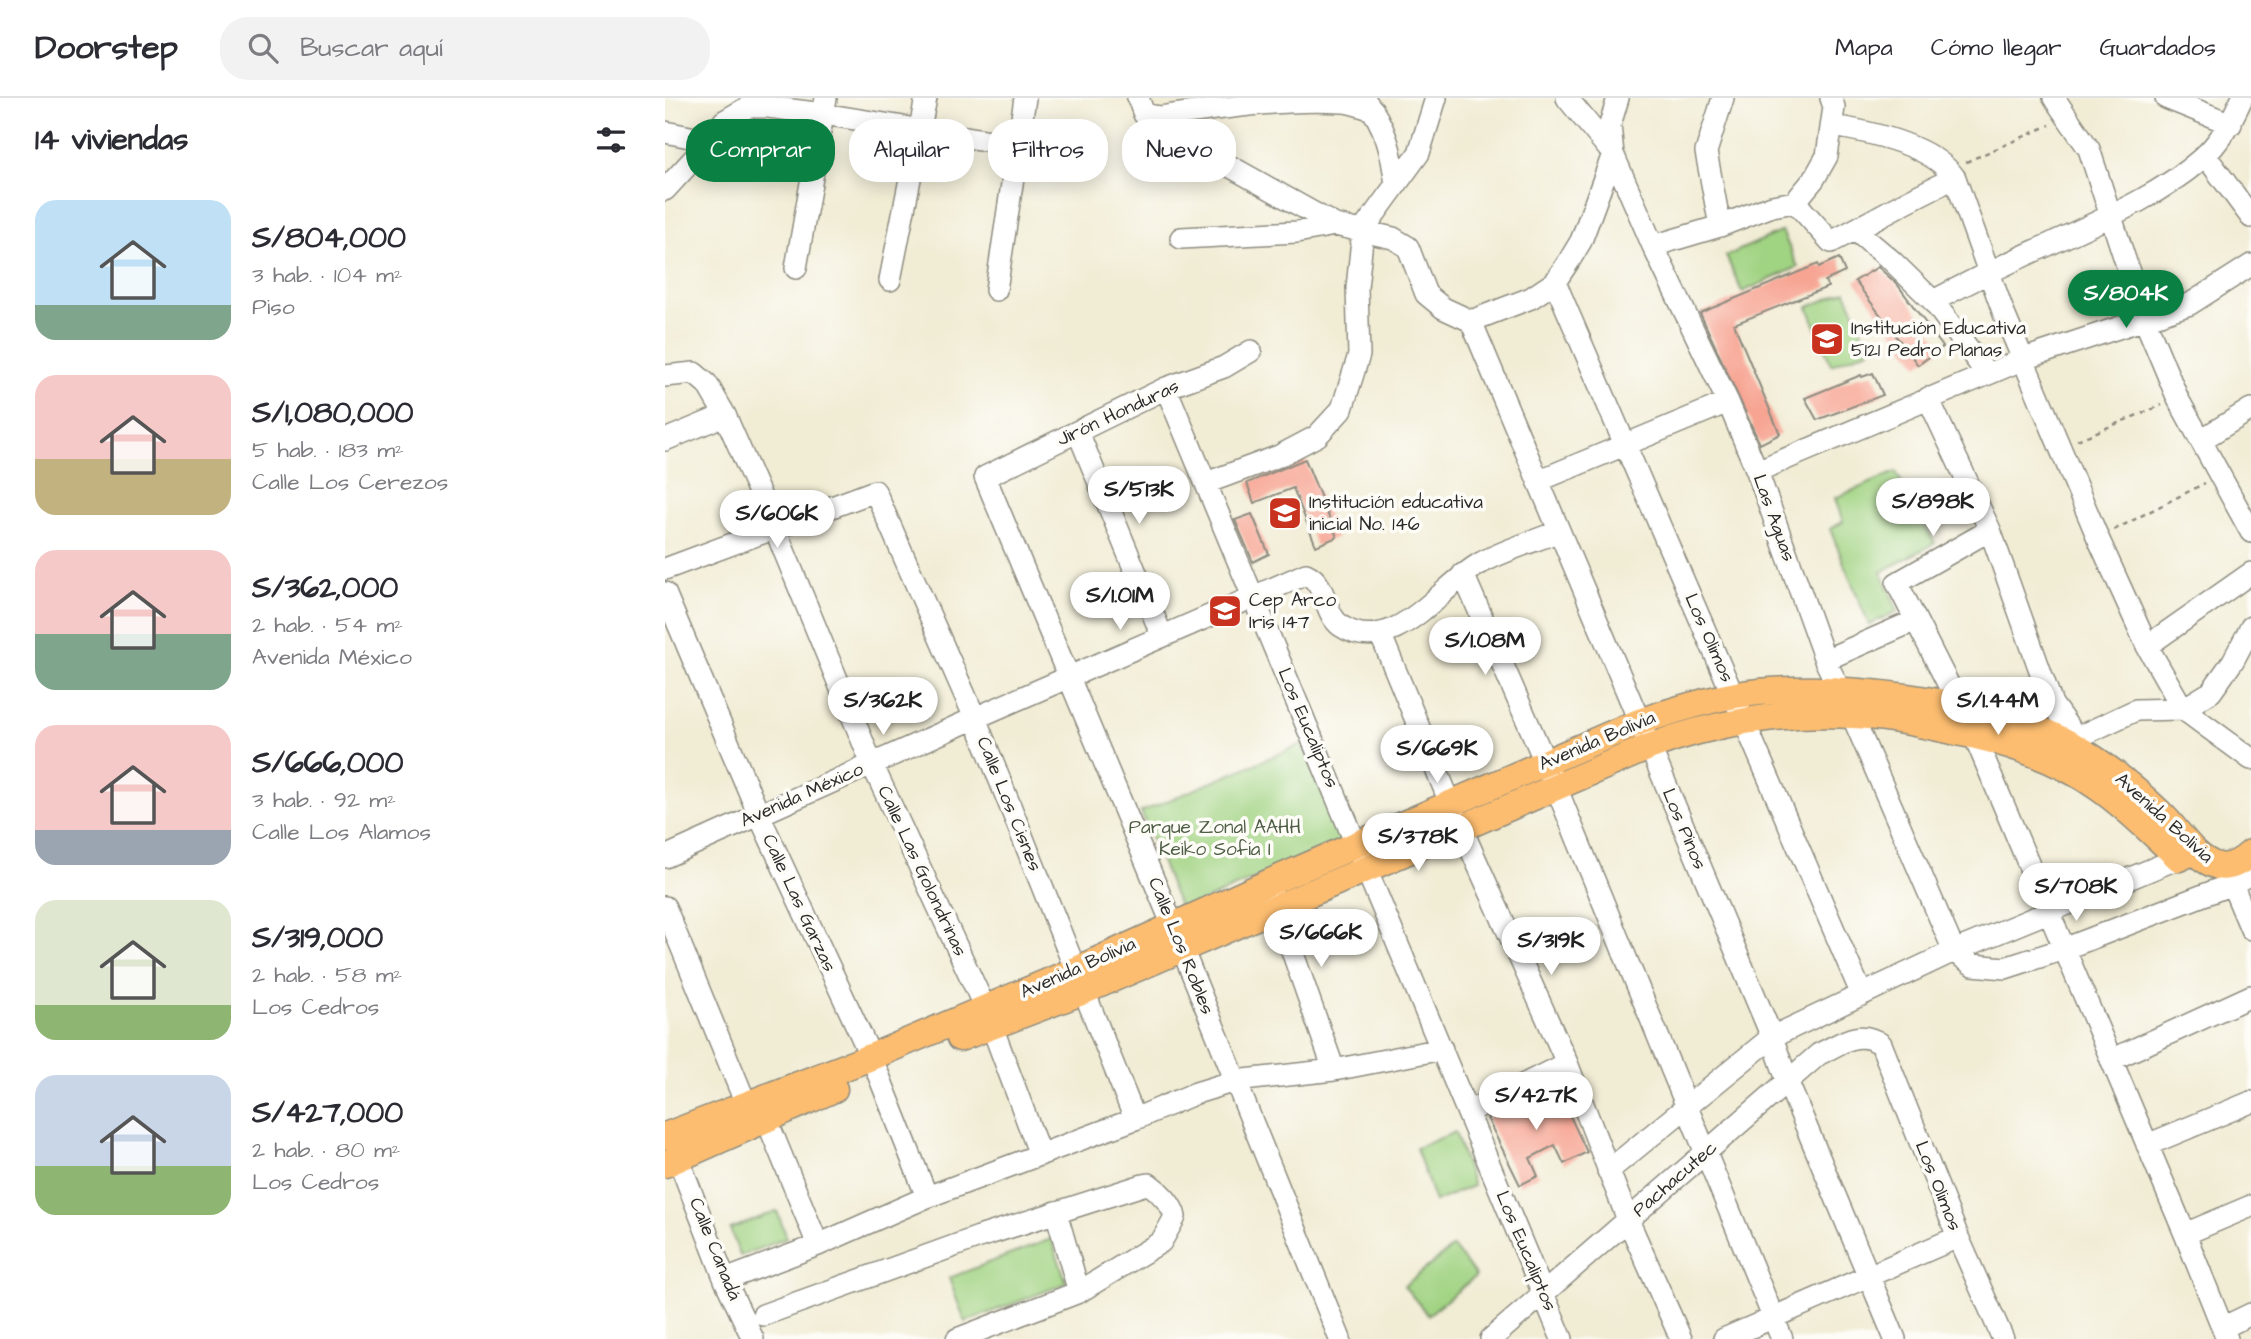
<!DOCTYPE html>
<html lang="es">
<head>
<meta charset="utf-8">
<style>
  :root { --surface:#fff; --page:#f2f2f3; --text:#2b2b33; --muted:#7c7c81; --line:#e1e1e2; --accent:#0b8043 }
  body { margin:0; font-family:"Architects Daughter",sans-serif; background:var(--page); color:var(--text); height:100vh; display:flex; flex-direction:column; font-size:26px; white-space:nowrap }
  * { box-sizing:border-box; margin:0 }
  p { font-size:23px; color:var(--muted) }
  .icon { flex:none; width:38px; height:38px; fill:none; stroke:currentColor; stroke-width:2; stroke-linecap:round; stroke-linejoin:round }
  .map { position:relative; flex:1; overflow:hidden }
  .drawer { display:flex; flex-direction:column; background:var(--surface); width:665px }
  .drawer>* { flex:none }
  .banner { position:absolute; left:21px; top:21px; width:665px; height:63px; display:flex; gap:14px }
  .price { position:absolute; translate:-50% -60px; padding:0 16px; border-radius:24px; background:#fff; color:#222; font-size:23px; line-height:46px; filter:drop-shadow(0 2px 4px #0008) }
  .price::after { content:''; position:absolute; left:50%; top:42px; width:21px; height:16px; margin-left:-10px; background:inherit; clip-path:polygon(0 0,100% 0,50% 100%) }
  .price.selected { background:var(--accent); color:#fff }
  ul { padding:0; list-style:none }
  li { display:flex; align-items:center; gap:21px; height:175px; padding:0 35px }
  li span { display:grid; place-items:center; flex:none; width:196px; height:140px; border-radius:21px; color:#555 }
  li>.icon { margin-inline-start:auto }
  span .icon { width:84px; height:84px; fill:#fffc; stroke-width:1 }
  li b { font-size:30px }
  h2 { display:flex; justify-content:space-between; align-items:center; height:84px; padding:0 35px; font-size:30px }
  .chip { padding:0 24px; border-radius:28px; background:var(--surface); box-shadow:0 4px 18px #0003; font-size:24px; line-height:63px }
  .chip.selected { background:var(--accent); color:#fff }
  header { display:flex; align-items:center; gap:42px; box-sizing:border-box; height:98px; padding:0 35px; background:var(--surface); border-bottom:2px solid var(--line) }
  header strong { font-size:33px }
  nav { display:flex; gap:38px; margin-inline-start:auto; font-size:24px }
  .search { width:490px; height:63px; background:var(--page); display:flex; align-items:center; gap:18px; box-sizing:border-box; padding:0 24px; border-radius:28px; color:var(--muted); font-size:26px }
  main { display:flex; flex:1; min-height:0 }
  .map>svg:first-child { display:block }
  .green { fill:#a0d382; stroke:#667f56; stroke-width:2 }
  .building { fill:#f7a493 }
  .lines { fill:none; stroke-linecap:round; stroke-linejoin:round }
  .minor-casing { stroke:#8e8c80; stroke-width:24 }
  .major-casing { stroke:#8e8c80; stroke-width:29 }
  .path { stroke:#8e8c80; stroke-width:2.5; stroke-dasharray:5 5; stroke-linecap:butt }
  .minor { stroke:#fff; stroke-width:21 }
  .major { stroke:#fcbd6f; stroke-width:26 }
  .labels { text-anchor:middle; dominant-baseline:central; stroke-width:7; stroke-linejoin:round; paint-order:stroke }
  .poi-label { font-size:19px; fill:#2b2b2b; stroke:#fdfcf7; text-anchor:start }
  .street-label { font-size:19px; fill:#2b2b2b; stroke:#fdfcf7 }
  .park-label { font-size:19px; fill:#4e5d45; stroke:#fdfcf7 }
</style>
</head>
<body>
<header>
<strong>Doorstep</strong>
<div class="search"><svg class="icon" aria-label="search" viewBox="0 0 24 24"><circle cx="10" cy="10" r="6"/><path d="M15 15l6 6"/></svg>Buscar aquí</div>
<nav><a>Mapa</a><a>Cómo llegar</a><a>Guardados</a></nav>
</header>
<main>
<section class="drawer">
<h2>14 viviendas<svg class="icon" aria-label="filters" viewBox="0 0 24 24"><path d="M4 7h16M4 17h16"/><circle cx="9" cy="7" r="2"/><circle cx="15" cy="17" r="2"/></svg></h2>
<ul>
<li><span style="background:linear-gradient(#bfe0f5 75%,#7fa58c 0)"><svg class="icon" aria-label="home" viewBox="0 0 24 24"><path d="M3 11l9-7 9 7M6 9v11h12V9"/></svg></span><div><b>S/804,000</b><p>3 hab. · 104 m²</p><p>Piso</p></div></li>
<li><span style="background:linear-gradient(#f6c9c9 60%,#c2b280 0)"><svg class="icon" aria-label="home" viewBox="0 0 24 24"><path d="M3 11l9-7 9 7M6 9v11h12V9"/></svg></span><div><b>S/1,080,000</b><p>5 hab. · 183 m²</p><p>Calle Los Cerezos</p></div></li>
<li><span style="background:linear-gradient(#f6c9c9 60%,#7fa58c 0)"><svg class="icon" aria-label="home" viewBox="0 0 24 24"><path d="M3 11l9-7 9 7M6 9v11h12V9"/></svg></span><div><b>S/362,000</b><p>2 hab. · 54 m²</p><p>Avenida México</p></div></li>
<li><span style="background:linear-gradient(#f6c9c9 75%,#9aa5b1 0)"><svg class="icon" aria-label="home" viewBox="0 0 24 24"><path d="M3 11l9-7 9 7M6 9v11h12V9"/></svg></span><div><b>S/666,000</b><p>3 hab. · 92 m²</p><p>Calle Los Alamos</p></div></li>
<li><span style="background:linear-gradient(#dfe7d0 75%,#8fb573 0)"><svg class="icon" aria-label="home" viewBox="0 0 24 24"><path d="M3 11l9-7 9 7M6 9v11h12V9"/></svg></span><div><b>S/319,000</b><p>2 hab. · 58 m²</p><p>Los Cedros</p></div></li>
<li><span style="background:linear-gradient(#c9d6e8 65%,#8fb573 0)"><svg class="icon" aria-label="home" viewBox="0 0 24 24"><path d="M3 11l9-7 9 7M6 9v11h12V9"/></svg></span><div><b>S/427,000</b><p>2 hab. · 80 m²</p><p>Los Cedros</p></div></li>
</ul>
</section>
<div class="map">
<svg width="1586" height="1241" viewBox="0 0 1586 1241">
  <rect width="100%" height="100%" fill="#fdfcf7"/>
  <filter id="ink" filterUnits="userSpaceOnUse"><feTurbulence type="fractalNoise" baseFrequency=".0143" numOctaves="2"/><feDisplacementMap in="SourceGraphic" scale="14" xChannelSelector="R" yChannelSelector="G"/><feConvolveMatrix kernelMatrix="1 2 1 2 8 2 1 2 1" color-interpolation-filters="sRGB"/></filter>
  <filter id="wash" filterUnits="userSpaceOnUse"><feTurbulence type="fractalNoise" baseFrequency=".00686" numOctaves="4" result="noise"/><feDisplacementMap in="SourceGraphic" scale="28" xChannelSelector="R" yChannelSelector="G"/><feGaussianBlur stdDeviation="1.57" result="paint"/><feColorMatrix in="noise" values="0 0 0 0 0 0 0 0 0 0 0 0 0 0 0 0 0 1.4 0 .05"/><feComposite in="paint" operator="in"/></filter>
  <g filter="url(#wash)">
    <rect width="100%" height="100%" fill="#f1ecd4"/>
    <path class="green" d="M 1117,133 L 1133,169 L 1077,194 L 1061,158 Z
      M 1181,193 L 1204,252 L 1166,267 L 1143,209 Z
      M 1231,374 L 1270,445 L 1216,474 L 1233,513 L 1204,527 L 1165,431 L 1178,424 L 1170,400 Z
      M 637,646 L 677,742 L 516,813 L 476,714 Z
      M 790,1034 L 808,1088 L 770,1104 L 751,1050 Z
      M 112,1113 L 122,1140 L 75,1158 L 65,1131 Z
      M 386,1141 L 402,1185 L 300,1224 L 284,1180 Z
      M 788,1149 L 811,1178 L 763,1217 L 739,1188 Z"/>
    <g id="blocks">
      <path class="building" d="M 1174,160 L 1180,174 L 1160,183 L 1163,189 L 1069,226 L 1115,336 L 1095,346 L 1035,215 L 1153,166 L 1154,169 Z
        M 1213,169 L 1232,186 L 1278,249 L 1253,267 L 1190,183 Z
        M 1208,275 L 1218,297 L 1152,322 L 1140,300 L 1196,277 L 1197,279 Z
        M 640,361 L 672,439 L 651,448 L 628,390 L 589,405 L 582,385 Z
        M 587,416 L 604,456 L 588,464 L 570,422 Z
        M 890,986 L 922,1054 L 899,1066 L 890,1047 L 865,1060 L 873,1078 L 855,1087 L 822,1020 Z"/>
    </g>
  </g>
  <g filter="url(#ink)">
    <use href="#blocks" fill-opacity="0" stroke="#8e8c80" stroke-width="2"/>
    <g class="lines">
      <g class="minor-casing">
        <path id="minor" d="M 473,0 L 479,16 L 494,19 C 551,11 619,0 677,4 C 687,4 698,9 708,12
          M 902,0 L 948,56 L 988,148 L 1063,304 L 1092,373 L 1160,562 L 1187,617 L 1289,853 L 1308,867 L 1340,870 L 1399,851 L 1567,786 L 1586,776
          M 1389,0 L 1424,51 L 1479,220 L 1513,301 L 1586,434
          M 1501,0 L 1566,26
          M 700,2 C 721,28 727,55 731,87
          M 1167,28 C 1206,34 1267,47 1290,80 L 1339,216 L 1433,440 L 1482,548 L 1518,611 L 1586,661
          M 0,34 L 45,43
          M 1540,57 L 1586,119
          M 559,65 L 670,127 L 728,140 L 743,149 L 761,196 L 778,210 L 806,223 L 866,200 L 890,184 L 904,163 L 916,143 L 948,56 L 945,27 L 953,0
          M 0,92 L 45,43 L 59,23 L 83,9 L 103,9 L 158,16 L 351,47
          M 1130,104 L 1166,144 C 1208,123 1248,98 1290,80
          M 1055,128 L 1041,54 L 1058,0
          M 1190,132 L 1227,163 L 1268,203 L 1322,276
          M 516,140 L 632,134 L 670,127
          M 988,148 L 1055,128 L 1107,108 L 1130,104 L 1149,81 L 1162,58 L 1169,9 L 1166,0
          M 131,170 L 161,0
          M 225,182 L 261,0
          M 890,184 L 1197,897
          M 331,192 L 360,0
          M 1268,203 C 1306,183 1344,164 1383,147 C 1434,123 1493,99 1536,61 C 1555,45 1567,22 1577,0
          M 806,223 L 1107,939 L 1123,985 L 1230,1241
          M 586,253 L 559,269 L 501,290 L 320,379 L 508,828 L 675,1241
          M 0,278 L 29,275 L 42,286 L 60,317 L 110,431 L 207,666 L 320,910 L 375,1057
          M 501,290 L 897,1241
          M 1263,300 L 1325,432 L 1387,606 L 1411,640 L 1409,648
          M 413,334 L 497,538
          M 0,342 L 60,317
          M 1536,342 L 1586,311
          M 1092,373 L 1359,261 L 1525,206 L 1586,167
          M 873,383 L 1063,304
          M 541,385 L 614,358 L 652,338 L 677,311 L 694,257 L 692,190 L 698,132 L 754,55 L 771,0
          M 1325,432 L 1232,485 L 1309,637 L 1520,1136 L 1562,1241
          M 0,471 L 210,393 L 310,620 L 470,1021
          M 798,476 L 891,689 L 1117,1241
          M 0,495 L 94,717 L 206,959
          M 715,535 L 786,707 L 902,965 L 963,1122 L 1016,1241
          M 1482,548 L 1586,475
          M 1160,562 L 1249,523
          M 1411,640 L 1471,612 L 1518,611 L 1546,594 L 1568,563 L 1586,529
          M 0,759 L 310,620 L 641,476 C 663,486 658,515 676,528 C 727,562 776,488 814,466 C 839,452 868,444 894,433
          M 1564,774 L 1567,786 L 1586,831
          M 607,796 L 669,972
          M 0,809 L 81,1006
          M 1446,962 L 1586,898
          M 212,973 L 262,1099
          M 803,1014 L 902,965
          M 101,1020 L 153,1147
          M 1482,1047 L 1586,1004
          M 13,1060 L 60,1182 L 88,1241
          M 943,1073 L 1107,939 L 1289,853 L 1514,760
          M 391,1114 L 414,1194
          M 1520,1136 L 1586,1108
          M 60,1182 L 153,1147 L 262,1099 L 470,1021 L 531,995 L 570,983 L 669,972 L 777,951
          M 98,1217 L 314,1139 L 478,1087 L 484,1086 C 494,1093 508,1107 510,1119 L 496,1144 L 414,1194 L 292,1241
          M 1559,1229 L 1586,1216
          M 826,1241 L 1154,956 C 1176,946 1193,930 1216,946 L 1293,1139 L 1338,1241
          M 1059,1241 L 1293,1139"/>
      </g>
      <g class="major-casing">
        <path id="major" d="M 295,940 L 419,893 L 984,649 C 1046,625 1120,613 1187,617 C 1221,618 1254,626 1287,633 C 1336,642 1393,660 1434,690 C 1463,710 1488,736 1514,760 L 1525,755
          M 0,1038 L 206,959 L 411,872 L 603,785 L 974,624 C 1006,613 1037,603 1071,597 C 1169,582 1319,601 1407,647 C 1439,665 1469,690 1495,715 C 1513,731 1528,761 1553,768 C 1566,771 1577,763 1586,755
          M 0,1066 L 169,991"/>
      </g>
      <path class="path" d="M 1301,64 L 1385,27
        M 1412,342 L 1497,307
        M 1449,432 L 1540,385"/>
      <use href="#minor" class="minor"/>
      <use href="#major" class="major"/>
    </g>
  </g>
  <defs>
    <g id="school-square" transform="scale(1.75)"><rect x="-9" y="-9" width="18" height="18" rx="4" fill="#c8321e" stroke="#fdfcf7"/><path d="M0-5L7-2L0 1L-7-2ZM-4 1L0 2.5L4 1V4Q0 6-4 4Z" fill="#fff"/></g>
    <g id="university-square" transform="scale(1.75)"><rect x="-9" y="-9" width="18" height="18" rx="4" fill="#c8321e" stroke="#fdfcf7"/><path d="M0-5L7-2L0 1L-7-2ZM-4 1L0 2.5L4 1V4Q0 6-4 4Z" fill="#fff"/></g>
  </defs>
  <g fill-rule="evenodd">
    <use href="#school-square" x="1162" y="241"/>
    <use href="#school-square" x="620" y="415"/>
    <use href="#university-square" x="560" y="513"/>
  </g>
  <g class="labels">
    <g class="poi-label">
      <text x="1186" y="230">Institución Educativa<tspan x="1186" dy="22">5121 Pedro Planas</tspan></text>
      <text x="644" y="404">Institución educativa<tspan x="644" dy="22">inicial No. 146</tspan></text>
      <text x="584" y="502">Cep Arco<tspan x="584" dy="22">Iris 147</tspan></text>
    </g>
    <g class="street-label">
      <text transform="translate(453 315) rotate(-25)">Jirón Honduras</text>
      <text transform="translate(1109 420) rotate(70)">Las Aguas</text>
      <text transform="translate(1044 540) rotate(66)">Los Olimos</text>
      <text transform="translate(643 630) rotate(67)">Los Eucaliptos</text>
      <text transform="translate(932 643) rotate(-23)">Avenida Bolivia</text>
      <text transform="translate(137 697) rotate(-24)">Avenida México</text>
      <text transform="translate(344 706) rotate(68)">Calle Los Cisnes</text>
      <text transform="translate(1499 720) rotate(42)">Avenida Bolivia</text>
      <text transform="translate(1019 731) rotate(67)">Los Pinos</text>
      <text transform="translate(257 773) rotate(65)">Calle Las Golondrinas</text>
      <text transform="translate(134 805) rotate(65)">Calle Las Garzas</text>
      <text transform="translate(516 848) rotate(68)">Calle Los Robles</text>
      <text transform="translate(413 870) rotate(-24)">Avenida Bolivia</text>
      <text transform="translate(1010 1081) rotate(-41)">Pachacutec</text>
      <text transform="translate(1273 1088) rotate(68)">Los Olimos</text>
      <text transform="translate(50 1151) rotate(68)">Calle Canadá</text>
      <text transform="translate(861 1153) rotate(67)">Los Eucaliptos</text>
    </g>
    <g class="park-label">
      <text x="550" y="729">Parque Zonal AAHH<tspan x="550" dy="22">Keiko Sofía I</tspan></text>
    </g>
  </g>
</svg>
<b class="price selected" style="left:1461px;top:232px">S/804K</b>
<b class="price" style="left:474px;top:428px">S/513K</b>
<b class="price" style="left:1268px;top:440px">S/898K</b>
<b class="price" style="left:112px;top:452px">S/606K</b>
<b class="price" style="left:455px;top:534px">S/1.01M</b>
<b class="price" style="left:820px;top:579px">S/1.08M</b>
<b class="price" style="left:218px;top:639px">S/362K</b>
<b class="price" style="left:1333px;top:639px">S/1.44M</b>
<b class="price" style="left:772px;top:687px">S/669K</b>
<b class="price" style="left:753px;top:775px">S/378K</b>
<b class="price" style="left:1411px;top:825px">S/708K</b>
<b class="price" style="left:656px;top:871px">S/666K</b>
<b class="price" style="left:886px;top:879px">S/319K</b>
<b class="price" style="left:871px;top:1034px">S/427K</b>
<div class="banner">
<a class="chip selected">Comprar</a>
<a class="chip">Alquilar</a>
<a class="chip">Filtros</a>
<a class="chip">Nuevo</a>
</div>
</div>
</main>
</body>
</html>
